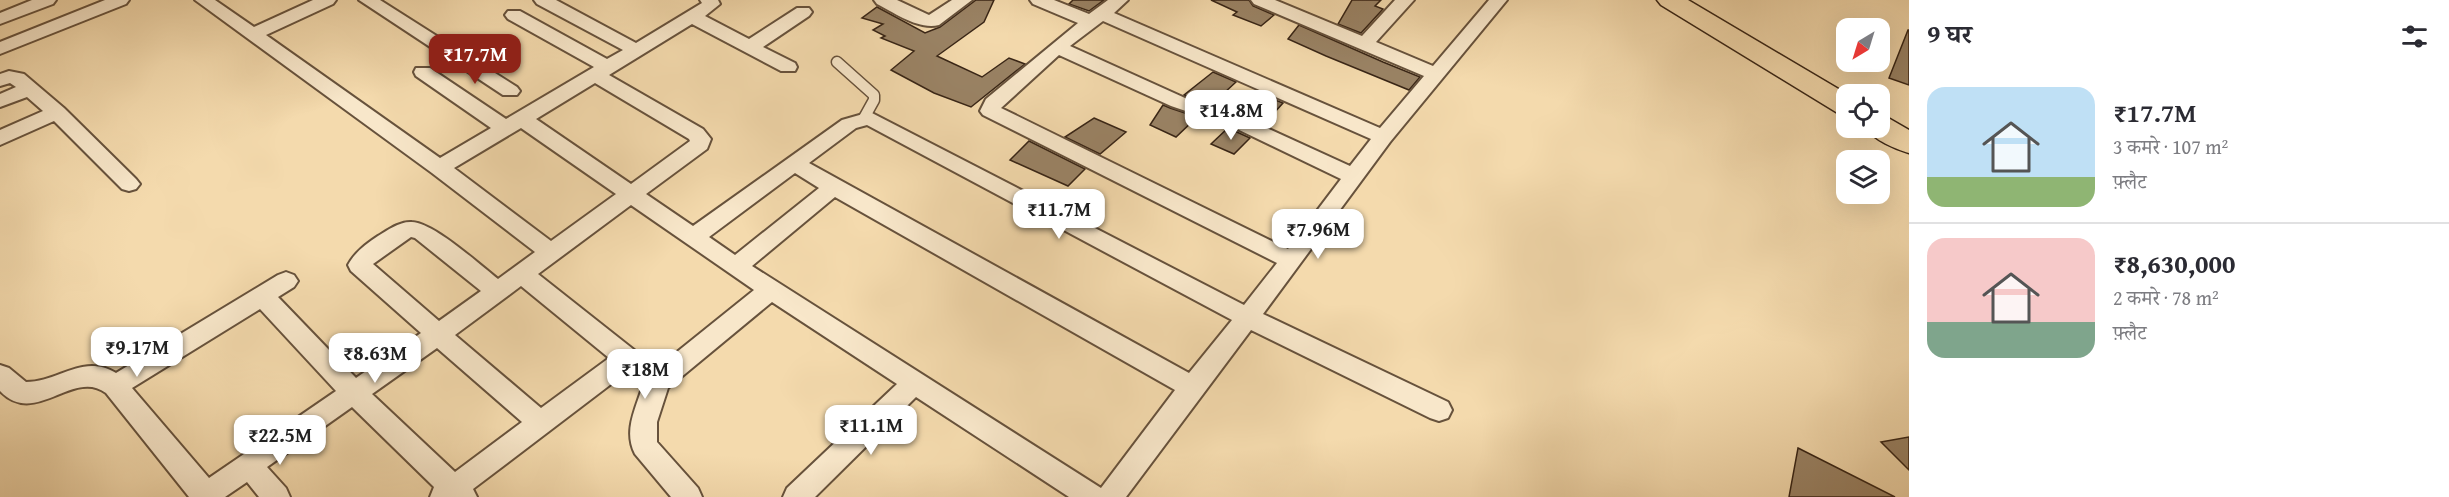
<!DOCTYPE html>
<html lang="hi">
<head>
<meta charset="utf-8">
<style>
  :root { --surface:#fff; --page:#f7f7f7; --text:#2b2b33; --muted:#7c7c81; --line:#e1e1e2; --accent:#8f2418 }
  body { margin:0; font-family:"Gentium Book Plus","Noto Serif Devanagari",serif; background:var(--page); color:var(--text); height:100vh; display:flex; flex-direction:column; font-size:22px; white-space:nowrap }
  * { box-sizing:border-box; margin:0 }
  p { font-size:20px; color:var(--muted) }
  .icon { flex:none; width:33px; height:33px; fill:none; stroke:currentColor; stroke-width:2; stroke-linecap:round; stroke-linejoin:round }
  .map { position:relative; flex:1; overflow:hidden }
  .sheet { display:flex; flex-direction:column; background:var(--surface); width:540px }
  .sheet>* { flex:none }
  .needle { width:39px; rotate:218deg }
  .controls { position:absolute; left:1836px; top:18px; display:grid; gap:12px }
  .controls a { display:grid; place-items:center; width:54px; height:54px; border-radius:12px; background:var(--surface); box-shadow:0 6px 24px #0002; font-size:30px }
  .price { position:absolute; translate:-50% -51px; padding:0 14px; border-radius:12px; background:#fff; color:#222; font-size:20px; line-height:39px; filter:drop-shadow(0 2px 3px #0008) }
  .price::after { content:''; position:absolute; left:50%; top:36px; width:18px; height:14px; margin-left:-9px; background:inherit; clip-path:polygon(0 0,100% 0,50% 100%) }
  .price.active { background:var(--accent); color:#fff }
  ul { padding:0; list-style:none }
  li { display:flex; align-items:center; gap:18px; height:150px; padding:0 18px }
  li+li { border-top:2px solid var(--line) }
  li span { display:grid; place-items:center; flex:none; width:168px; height:120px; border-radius:18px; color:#555 }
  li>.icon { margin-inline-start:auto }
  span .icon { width:72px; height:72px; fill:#fffc; stroke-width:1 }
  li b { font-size:26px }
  h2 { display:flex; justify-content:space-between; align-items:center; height:72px; padding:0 18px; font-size:26px }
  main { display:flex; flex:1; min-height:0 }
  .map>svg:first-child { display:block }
  .building { fill:#9a8365; stroke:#382516; stroke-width:1.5 }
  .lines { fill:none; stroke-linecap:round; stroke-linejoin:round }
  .service-casing { stroke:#67523c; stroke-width:13 }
  .minor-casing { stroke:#67523c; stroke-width:4 }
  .primary-casing { stroke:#382516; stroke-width:3 }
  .service { stroke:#f8e7ca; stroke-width:10 }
  .minor { fill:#f8e7ca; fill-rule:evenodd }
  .primary { fill:#f4daad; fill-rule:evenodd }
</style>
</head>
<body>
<main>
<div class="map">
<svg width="1909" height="497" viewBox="0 0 1909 497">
  <rect width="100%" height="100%" fill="#f4daad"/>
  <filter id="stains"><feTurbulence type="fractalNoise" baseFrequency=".00333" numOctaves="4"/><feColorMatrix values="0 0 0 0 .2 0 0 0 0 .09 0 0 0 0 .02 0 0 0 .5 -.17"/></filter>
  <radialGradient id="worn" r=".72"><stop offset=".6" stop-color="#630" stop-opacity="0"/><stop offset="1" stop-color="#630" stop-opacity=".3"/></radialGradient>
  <path class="building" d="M 976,0 L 994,0 L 984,22 L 937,56 L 982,77 L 1009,58 L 1025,64 L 971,107 L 934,93 L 891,70 L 914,51 L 881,38 L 885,36 L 873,30 L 883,24 L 862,18 L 877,7 L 925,33 L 940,27 Z
    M 1073,0 L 1104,0 L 1089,11 L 1069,4 Z
    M 1211,0 L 1249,0 L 1253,6 L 1274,15 L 1261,26 L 1233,15 L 1237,12 Z
    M 1352,0 L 1381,0 L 1375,6 L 1383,9 L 1361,33 L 1338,24 Z
    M 1299,25 L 1383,62 L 1420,77 L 1409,90 L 1326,56 L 1288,39 Z
    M 1908,30 L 1909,30 L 1909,85 L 1889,78 Z
    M 1213,72 L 1236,82 L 1211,105 L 1184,95 Z
    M 1262,95 L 1283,103 L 1264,124 L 1242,115 Z
    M 1163,105 L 1170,108 L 1197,117 L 1176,137 L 1150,125 Z
    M 1094,118 L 1126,132 L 1100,154 L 1065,137 Z
    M 1228,128 L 1250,138 L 1234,154 L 1211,144 Z
    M 1029,141 L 1085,169 L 1068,186 L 1010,160 Z
    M 1909,437 L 1909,470 L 1881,442 Z
    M 1798,448 L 1895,497 L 1789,497 Z"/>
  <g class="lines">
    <g class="service-casing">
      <path id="service" d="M 837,62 L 874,95 L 874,100 L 864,118"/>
    </g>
    <g class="minor-casing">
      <path id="minor" d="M 32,0 L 56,0 L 53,4 L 0,24 L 0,13 Z
        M 105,0 L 129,0 L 126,4 L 0,54 L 0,42 Z
        M 195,0 L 215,0 L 254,27 L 313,0 L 336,0 L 333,4 L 266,35 L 440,158 L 491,128 L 416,76 L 414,72 L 416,68 L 430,68 L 506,119 L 594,67 L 508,19 L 505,15 L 508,11 L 520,11 L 607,59 L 623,50 L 537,4 L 534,0 L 556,0 L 636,43 L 702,3 L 700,0 L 718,0 L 720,4 L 705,16 L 749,39 L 797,8 L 809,8 L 812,12 L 809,16 L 763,47 L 795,63 L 797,67 L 795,71 L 781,71 L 692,24 L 609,75 L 703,129 L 711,139 L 707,149 L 646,194 L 693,226 L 842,120 L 870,112 L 1244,305 L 1277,263 L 983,115 L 980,111 L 986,99 L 1078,23 L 1033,4 L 1030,0 L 1054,0 L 1089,14 L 1108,0 L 1128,0 L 1114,13 L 1380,128 L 1424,76 L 1254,4 L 1251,0 L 1275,0 L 1362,36 L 1395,0 L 1414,0 L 1376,42 L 1433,66 L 1489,0 L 1507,0 L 1390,142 L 1263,314 L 1448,402 L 1452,410 L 1448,418 L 1439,421 L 1430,418 L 1251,330 L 1126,497 L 1069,497 L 916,397 L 815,497 L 783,497 L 787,488 L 897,384 L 772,302 L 668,388 L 657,422 L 657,442 L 698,488 L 702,497 L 671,497 L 635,454 C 623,431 636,408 643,385 L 627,372 L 473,489 L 477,497 L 430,497 L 434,487 L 352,407 L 267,467 L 286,488 L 290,497 L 259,497 L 247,482 L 225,497 L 189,497 L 106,393 C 73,368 35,428 0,391 L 0,365 L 9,368 L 26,382 C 59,382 83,353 116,373 L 278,275 L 286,272 L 294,275 L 298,281 L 294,287 L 278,297 L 356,378 L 421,333 L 351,271 L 348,265 C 355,252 366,244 378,236 C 388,230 400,221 412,222 C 434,223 479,264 498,279 L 535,252 L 432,173 ZM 1103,21 L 1371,139 L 1350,166 L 1247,119 L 1185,98 L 1070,46 ZM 1059,55 L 1171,106 L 1233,127 L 1341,179 L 1288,249 L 1001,108 ZM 595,83 L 689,139 L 690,141 L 631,184 L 536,119 ZM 867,125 L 1232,320 L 1189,373 L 809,163 L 856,128 ZM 521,128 L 616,194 L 551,241 L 454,168 ZM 795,173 L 819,188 L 735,255 L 709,237 ZM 835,197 L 1175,390 L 1101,488 L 752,266 ZM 631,205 L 754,290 L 657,368 L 538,274 ZM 411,237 L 415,238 L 481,291 L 439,321 L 373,264 ZM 521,286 L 609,358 L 541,408 L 455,335 ZM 260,309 L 336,391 L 209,478 L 132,388 ZM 437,348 L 522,422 L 455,472 L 372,394 Z
        M 359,0 L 380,0 L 517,87 L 520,91 L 517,95 L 503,95 Z
        M 874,0 L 897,0 L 929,15 L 952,0 L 972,0 L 939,25 C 918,30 895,13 877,4 Z
        M 9,71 L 24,74 L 64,108 L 136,179 L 140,184 L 136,189 L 129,191 L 122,189 L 54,121 L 0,145 L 0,130 L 43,111 L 27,97 L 0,107 L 0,94 L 16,87 L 10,83 L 0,86 L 0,74 Z"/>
    </g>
    <g class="primary-casing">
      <path id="primary" d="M 1657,0 L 1688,0 L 1847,94 L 1846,115 L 1836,112 L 1661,5 Z
        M 1880,117 L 1890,119 L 1909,130 L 1909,153 C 1895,149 1874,140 1866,128 L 1880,128 Z"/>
    </g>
    <use href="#service" class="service"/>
    <use href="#minor" class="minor"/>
    <use href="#primary" class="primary"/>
  </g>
  <rect width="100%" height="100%" filter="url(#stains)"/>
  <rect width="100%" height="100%" fill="url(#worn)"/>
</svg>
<div class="controls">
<a><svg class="needle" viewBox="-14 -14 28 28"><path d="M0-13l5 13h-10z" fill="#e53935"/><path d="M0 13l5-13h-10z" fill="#7c7c81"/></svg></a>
<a><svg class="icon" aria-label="locate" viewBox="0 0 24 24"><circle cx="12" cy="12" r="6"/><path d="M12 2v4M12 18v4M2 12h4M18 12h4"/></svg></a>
<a><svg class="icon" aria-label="layers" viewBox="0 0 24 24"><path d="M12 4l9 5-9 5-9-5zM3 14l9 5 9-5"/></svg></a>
</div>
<b class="price active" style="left:475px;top:85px">₹17.7M</b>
<b class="price" style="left:1231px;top:141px">₹14.8M</b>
<b class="price" style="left:1059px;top:240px">₹11.7M</b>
<b class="price" style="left:1318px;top:260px">₹7.96M</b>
<b class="price" style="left:137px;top:378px">₹9.17M</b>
<b class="price" style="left:375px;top:384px">₹8.63M</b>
<b class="price" style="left:645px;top:400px">₹18M</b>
<b class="price" style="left:871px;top:456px">₹11.1M</b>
<b class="price" style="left:280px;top:466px">₹22.5M</b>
</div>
<section class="sheet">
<h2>9 घर<svg class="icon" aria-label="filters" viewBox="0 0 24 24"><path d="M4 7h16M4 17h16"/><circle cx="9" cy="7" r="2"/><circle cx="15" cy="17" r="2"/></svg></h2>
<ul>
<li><span style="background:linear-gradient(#bfe0f5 75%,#8fb573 0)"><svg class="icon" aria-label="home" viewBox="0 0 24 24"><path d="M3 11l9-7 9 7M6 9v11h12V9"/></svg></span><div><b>₹17.7M</b><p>3 कमरे · 107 m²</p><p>फ़्लैट</p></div></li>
<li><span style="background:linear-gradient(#f6c9c9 70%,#7fa58c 0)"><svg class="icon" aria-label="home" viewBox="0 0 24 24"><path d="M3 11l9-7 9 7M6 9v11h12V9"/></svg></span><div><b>₹8,630,000</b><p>2 कमरे · 78 m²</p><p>फ़्लैट</p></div></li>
</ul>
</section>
</main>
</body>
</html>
